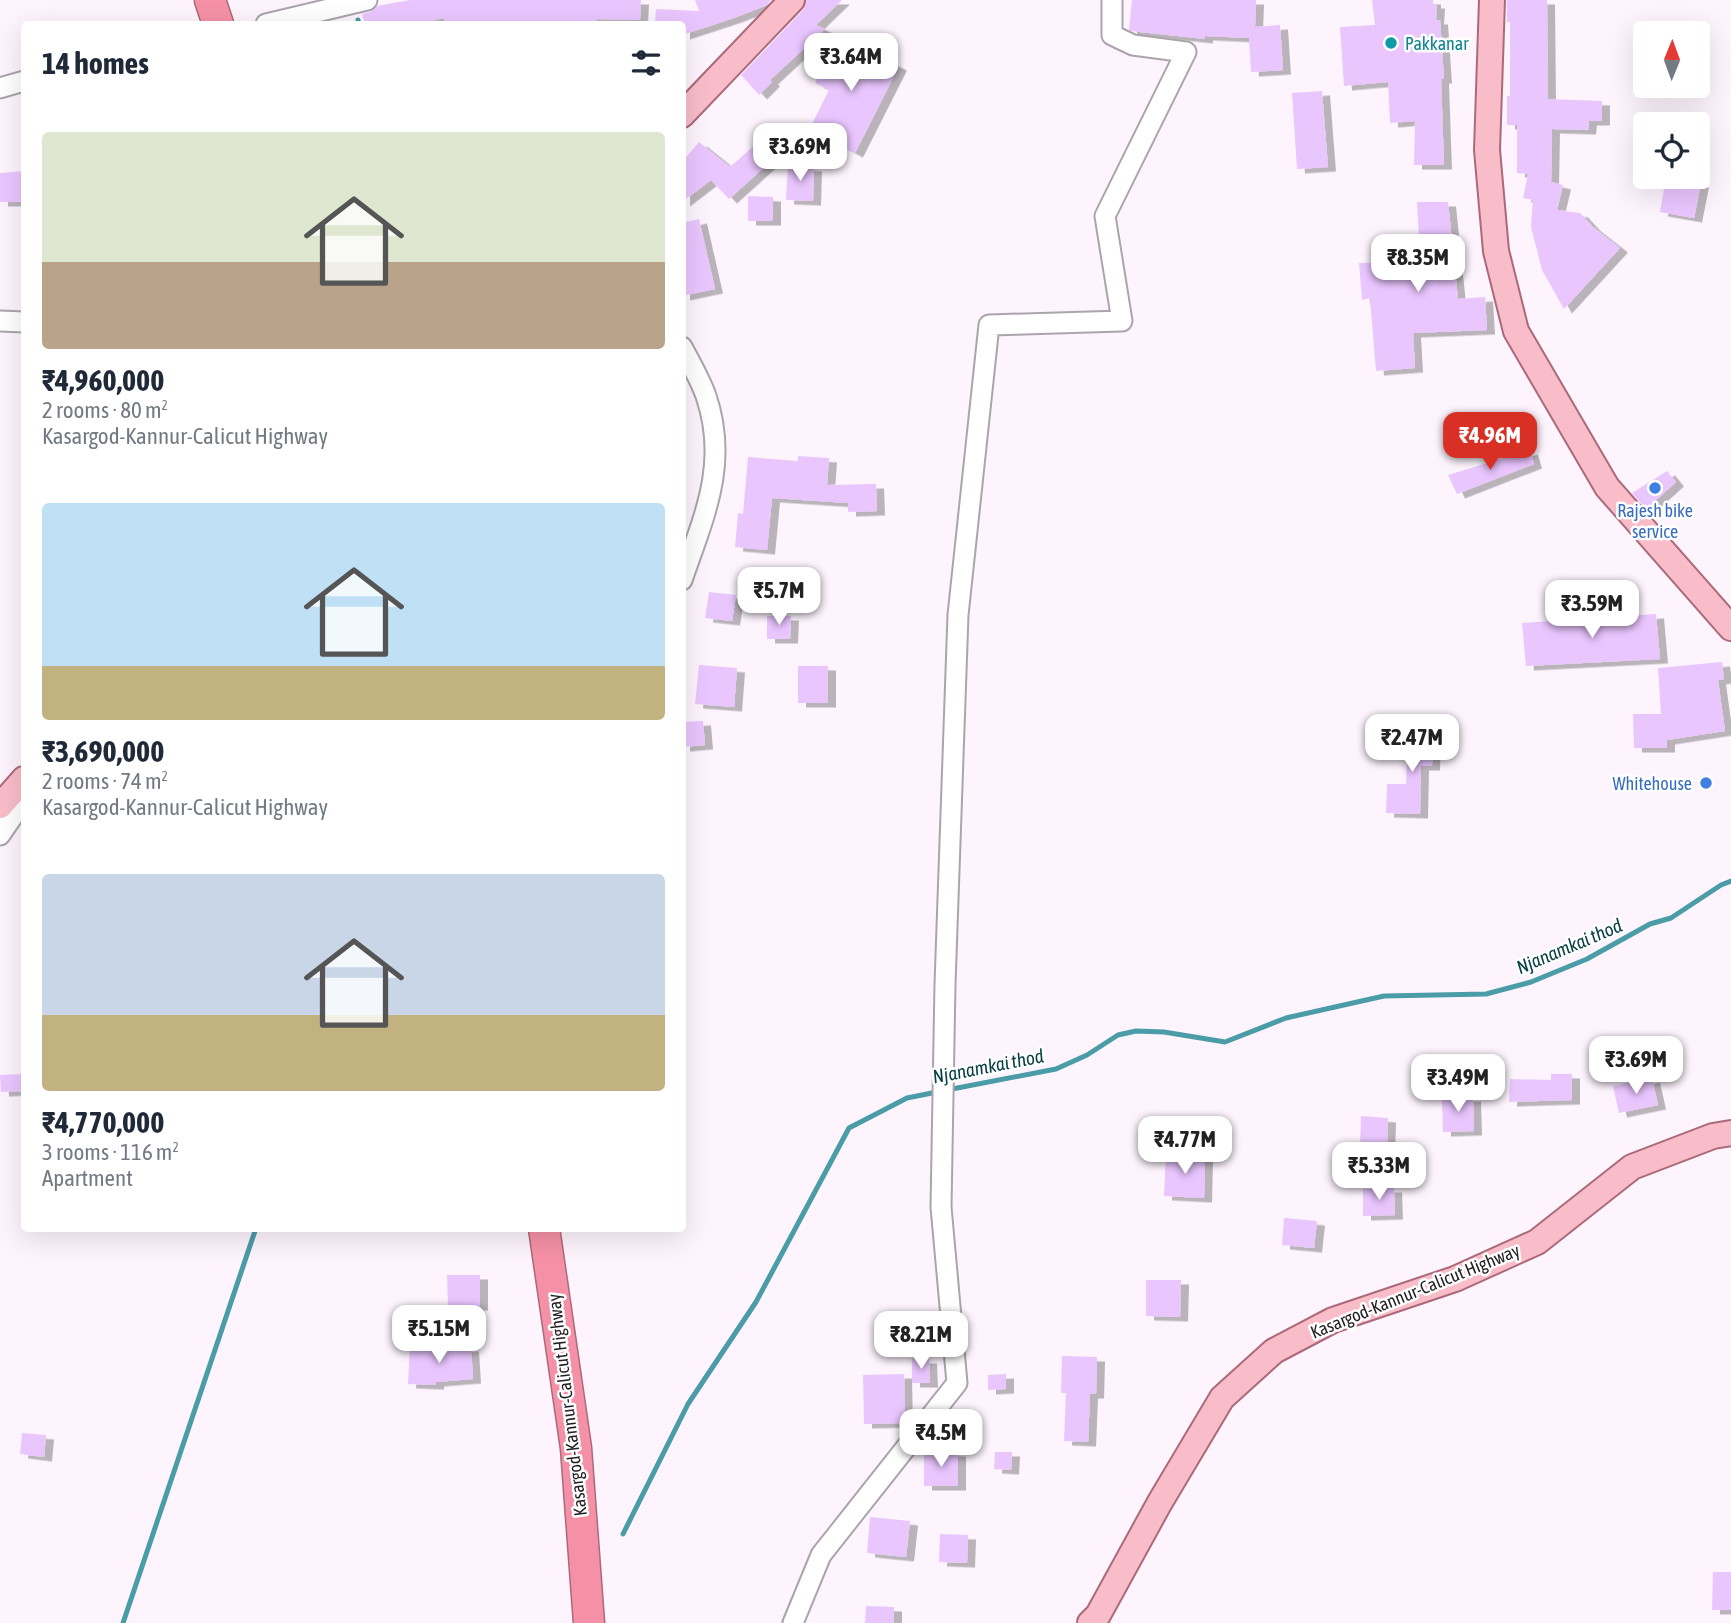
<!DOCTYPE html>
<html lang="en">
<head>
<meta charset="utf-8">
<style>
  :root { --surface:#fff; --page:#f6f6f7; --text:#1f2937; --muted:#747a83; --accent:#d93025 }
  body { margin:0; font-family:"Asap Condensed",sans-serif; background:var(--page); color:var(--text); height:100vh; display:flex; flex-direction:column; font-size:26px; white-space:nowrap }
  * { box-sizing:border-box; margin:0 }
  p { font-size:23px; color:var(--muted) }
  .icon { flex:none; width:38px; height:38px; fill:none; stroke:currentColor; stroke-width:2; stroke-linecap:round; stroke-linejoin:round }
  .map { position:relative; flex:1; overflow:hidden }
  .panel { position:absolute; left:21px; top:21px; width:665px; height:1211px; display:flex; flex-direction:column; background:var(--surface); border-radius:7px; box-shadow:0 7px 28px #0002 }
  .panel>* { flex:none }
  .needle { width:46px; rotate:1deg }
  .tools { position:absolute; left:1633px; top:21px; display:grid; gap:14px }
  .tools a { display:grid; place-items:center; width:77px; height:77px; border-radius:7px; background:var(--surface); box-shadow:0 7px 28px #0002; font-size:35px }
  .price { position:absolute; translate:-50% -60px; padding:0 16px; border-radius:14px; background:#fff; color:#222; font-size:23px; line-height:46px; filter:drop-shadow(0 2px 4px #0008) }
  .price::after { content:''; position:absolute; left:50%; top:42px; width:21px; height:16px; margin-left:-10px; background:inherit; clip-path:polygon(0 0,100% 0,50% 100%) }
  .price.on { background:var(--accent); color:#fff }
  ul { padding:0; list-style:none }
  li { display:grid; align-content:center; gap:14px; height:371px; padding:0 21px }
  li span { display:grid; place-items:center; height:217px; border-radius:7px; color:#555 }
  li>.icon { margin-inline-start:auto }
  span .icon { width:126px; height:126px; fill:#fffc; stroke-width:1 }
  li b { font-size:30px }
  h2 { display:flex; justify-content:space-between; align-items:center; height:84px; padding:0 21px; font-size:30px }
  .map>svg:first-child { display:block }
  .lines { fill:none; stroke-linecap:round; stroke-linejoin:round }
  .stream { stroke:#4a9ca7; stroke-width:5 }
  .building { fill:#eac6ff; filter:url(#shadow) }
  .minor-casing { stroke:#aca4ad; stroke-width:23 }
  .major-casing { stroke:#ac6a79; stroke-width:28 }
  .highway-casing { stroke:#ac6a79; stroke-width:33 }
  .minor { stroke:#fff; stroke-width:19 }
  .major { stroke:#f9bdca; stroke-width:24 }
  .highway { stroke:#f591a6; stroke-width:30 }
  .culture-dot { fill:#0f9aa8; stroke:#fff; stroke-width:2.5 }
  .shop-dot { fill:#3f7fe0; stroke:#fff; stroke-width:2.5 }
  .labels { text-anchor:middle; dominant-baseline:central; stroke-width:5; stroke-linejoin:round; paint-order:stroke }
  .culture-label { font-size:18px; fill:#0d838f; stroke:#fff; text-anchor:start }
  .shop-label { font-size:18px; fill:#366cbe; stroke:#fff }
  .street-label { font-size:18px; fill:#242125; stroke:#fff }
  .water-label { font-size:19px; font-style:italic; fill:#094147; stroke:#fff }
</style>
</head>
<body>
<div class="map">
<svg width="1731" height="1623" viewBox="0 0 1731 1623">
  <defs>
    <filter id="shadow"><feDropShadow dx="8" dy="4.5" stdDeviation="0" flood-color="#0004"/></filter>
  </defs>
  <rect width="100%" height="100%" fill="#fdf4fe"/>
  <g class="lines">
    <path class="stream" d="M 358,20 L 359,24
      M 947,1090 L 1056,1069 L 1087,1055 L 1118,1035 L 1136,1031 L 1164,1032 L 1225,1042 L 1286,1018 L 1384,996 L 1486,994 L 1531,982 L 1587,959 L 1650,924 L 1671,918 L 1721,885 L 1731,881
      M 623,1534 L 688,1404 L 756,1302 L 849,1128 L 907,1098 L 937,1092
      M 123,1623 L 256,1228"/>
  </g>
  <path class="building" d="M 410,0 L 641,0 L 640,20 L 596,19 L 598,24 L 445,24 L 444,18 L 417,24 L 365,24 L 362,14 L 370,12 L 377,6 Z
    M 695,0 L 771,0 L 767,5 L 734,18 L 682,35 L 682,24 L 655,24 L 656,9 L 699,11 Z
    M 806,0 L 842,0 L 816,25 L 825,29 L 770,80 L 772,82 L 759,95 L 741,75 L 803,10 Z
    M 1132,0 L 1256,0 L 1255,27 L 1280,25 L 1283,70 L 1251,72 L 1249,38 L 1205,36 L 1205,39 L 1131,31 L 1129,30 Z
    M 1372,0 L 1433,0 L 1433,4 L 1437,4 L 1436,20 L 1440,20 L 1444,79 L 1441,79 L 1444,165 L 1414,165 L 1415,121 L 1390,123 L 1388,82 L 1344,86 L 1340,27 L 1375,25 Z
    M 1507,0 L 1547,0 L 1548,99 L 1602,101 L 1602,121 L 1589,121 L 1588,130 L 1552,129 L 1551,182 L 1563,185 L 1557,210 L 1580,213 L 1593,227 L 1620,248 L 1564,309 L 1542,270 L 1531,227 L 1533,200 L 1523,198 L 1528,174 L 1517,173 L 1517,125 L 1507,125 L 1507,96 L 1510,96 L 1510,22 L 1507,22 Z
    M 838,36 L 899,66 L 855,153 L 809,130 L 829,90 L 815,83 Z
    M 1322,91 L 1328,167 L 1297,169 L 1292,93 Z
    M 765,136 L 780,153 L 729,199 L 711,180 L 682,202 L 682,162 L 699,142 L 730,167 Z
    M 788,165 L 814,167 L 813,201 L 786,200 Z
    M 24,171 L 24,202 L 0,202 L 0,173 Z
    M 1666,177 L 1701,183 L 1694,218 L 1660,212 Z
    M 748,196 L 773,197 L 773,221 L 748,221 Z
    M 1417,202 L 1448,202 L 1458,299 L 1485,297 L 1487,330 L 1413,333 L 1415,368 L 1376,371 L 1370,298 L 1362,300 L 1359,263 L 1420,261 Z
    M 699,219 L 715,289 L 682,296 L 682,223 Z
    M 1530,450 L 1534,464 L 1457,494 L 1448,475 Z
    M 798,456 L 829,458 L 827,485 L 876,484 L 877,511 L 848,512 L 848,503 L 772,498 L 767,550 L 735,547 L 738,513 L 743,514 L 748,457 L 798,461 Z
    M 1667,471 L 1676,482 L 1646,509 L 1632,493 Z
    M 709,592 L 736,595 L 732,621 L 705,618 Z
    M 1656,614 L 1660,659 L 1526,666 L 1522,623 Z
    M 767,616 L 791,616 L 790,639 L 767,639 Z
    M 1722,662 L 1724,679 L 1718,680 L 1725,731 L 1667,740 L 1667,748 L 1634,748 L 1633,714 L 1661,714 L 1658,668 Z
    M 699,665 L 737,668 L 734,707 L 695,704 Z
    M 798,666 L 828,666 L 828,703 L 798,703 Z
    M 703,721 L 705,745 L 682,747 L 682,722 Z
    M 1408,729 L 1433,730 L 1432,766 L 1421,766 L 1420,814 L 1386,813 L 1387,784 L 1406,784 Z
    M 24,1074 L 24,1091 L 1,1092 L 0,1075 Z
    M 1551,1074 L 1572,1074 L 1572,1100 L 1509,1102 L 1510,1079 L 1551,1080 Z
    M 1652,1078 L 1658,1105 L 1619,1113 L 1613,1086 Z
    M 1442,1097 L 1473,1097 L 1474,1131 L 1443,1132 Z
    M 1361,1116 L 1388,1118 L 1387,1147 L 1360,1146 Z
    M 1166,1154 L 1205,1156 L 1204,1198 L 1164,1196 Z
    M 1394,1188 L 1395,1215 L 1363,1216 L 1363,1189 Z
    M 1284,1218 L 1317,1221 L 1314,1248 L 1282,1245 Z
    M 447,1275 L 480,1275 L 480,1306 L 448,1307 Z
    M 1146,1280 L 1181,1280 L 1180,1317 L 1146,1316 Z
    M 410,1344 L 437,1345 L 437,1350 L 471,1347 L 473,1379 L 436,1382 L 436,1385 L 408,1384 Z
    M 1062,1356 L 1097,1357 L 1096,1394 L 1090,1394 L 1088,1442 L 1064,1441 L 1066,1393 L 1061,1393 Z
    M 912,1359 L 929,1359 L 930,1383 L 912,1383 Z
    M 904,1374 L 905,1423 L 864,1424 L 863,1375 Z
    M 1006,1374 L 1006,1389 L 988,1390 L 988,1375 Z
    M 22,1433 L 46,1435 L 44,1457 L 20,1454 Z
    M 924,1451 L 958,1452 L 958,1486 L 924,1486 Z
    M 995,1452 L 1012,1452 L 1011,1470 L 994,1469 Z
    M 870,1517 L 910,1521 L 906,1557 L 867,1553 Z
    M 940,1534 L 968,1535 L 967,1563 L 939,1562 Z
    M 1713,1572 L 1731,1572 L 1731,1610 L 1712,1610 Z
    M 866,1606 L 894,1607 L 894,1623 L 865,1623 Z"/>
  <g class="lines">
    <g class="minor-casing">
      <path id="minor" d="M 266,24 L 367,0
        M 0,88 L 24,81
        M 0,321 L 24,322
        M 682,347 C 690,362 700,379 706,396 C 729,464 704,516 682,580
        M 0,835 L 24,800
        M 793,1623 L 821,1555 L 957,1383 L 941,1207 L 945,984 L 958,615 L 989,325 L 1122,321 L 1105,216 L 1186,52 L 1133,45 L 1112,35 L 1112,0"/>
    </g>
    <g class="major-casing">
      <path id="major" d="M 1492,0 L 1487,150 L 1496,251 L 1516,331 L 1607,487 L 1731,628
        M 682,115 L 792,0
        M 0,806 L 24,779
        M 1090,1623 L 1098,1615 L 1160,1502 L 1222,1398 L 1274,1351 L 1333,1320 L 1455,1279 L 1537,1242 L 1632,1167 L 1713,1136 L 1731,1133"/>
    </g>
    <g class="highway-casing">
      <path id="highway" d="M 210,0 L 218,24
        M 544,1228 L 576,1448 L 589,1623"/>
    </g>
    <use href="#minor" class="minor"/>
    <use href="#major" class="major"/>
    <use href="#highway" class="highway"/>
  </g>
  <circle class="culture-dot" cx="1391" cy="43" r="7"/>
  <g class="shop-dot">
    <circle cx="1655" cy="488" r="7"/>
    <circle cx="1706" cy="783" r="7"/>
  </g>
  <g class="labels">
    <g class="culture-label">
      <text x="1405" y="43">Pakkanar</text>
    </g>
    <g class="shop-label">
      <text x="1655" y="510">Rajesh bike<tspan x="1655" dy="21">service</tspan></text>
      <text x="1692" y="783" text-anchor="end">Whitehouse</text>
    </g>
    <g class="street-label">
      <text transform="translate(1415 1291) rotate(-22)">Kasargod-Kannur-Calicut Highway</text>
      <text transform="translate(567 1405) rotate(-97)">Kasargod-Kannur-Calicut Highway</text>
    </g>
    <g class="water-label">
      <text transform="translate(1569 946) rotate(-23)">Njanamkai thod</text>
      <text transform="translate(988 1066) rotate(-11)">Njanamkai thod</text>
    </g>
  </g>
</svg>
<div class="tools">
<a><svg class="needle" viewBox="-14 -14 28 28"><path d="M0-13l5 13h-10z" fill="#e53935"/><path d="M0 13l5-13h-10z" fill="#747a83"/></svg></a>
<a><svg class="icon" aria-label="locate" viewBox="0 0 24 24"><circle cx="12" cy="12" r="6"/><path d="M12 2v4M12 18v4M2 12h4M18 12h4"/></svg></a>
</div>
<b class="price" style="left:851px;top:93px">₹3.64M</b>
<b class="price" style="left:800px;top:183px">₹3.69M</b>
<b class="price" style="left:1418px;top:294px">₹8.35M</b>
<b class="price on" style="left:1490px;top:472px">₹4.96M</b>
<b class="price" style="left:779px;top:627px">₹5.7M</b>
<b class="price" style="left:1592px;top:640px">₹3.59M</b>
<b class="price" style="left:1412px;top:774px">₹2.47M</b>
<b class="price" style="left:1636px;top:1096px">₹3.69M</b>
<b class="price" style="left:1458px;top:1114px">₹3.49M</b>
<b class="price" style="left:1185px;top:1176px">₹4.77M</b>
<b class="price" style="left:1379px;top:1202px">₹5.33M</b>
<b class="price" style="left:439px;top:1365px">₹5.15M</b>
<b class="price" style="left:921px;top:1371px">₹8.21M</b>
<b class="price" style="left:941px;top:1469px">₹4.5M</b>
<section class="panel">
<h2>14 homes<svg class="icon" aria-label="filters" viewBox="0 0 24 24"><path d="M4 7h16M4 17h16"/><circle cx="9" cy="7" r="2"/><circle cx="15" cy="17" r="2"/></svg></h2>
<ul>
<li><span style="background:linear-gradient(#dfe7d0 60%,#b9a48a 0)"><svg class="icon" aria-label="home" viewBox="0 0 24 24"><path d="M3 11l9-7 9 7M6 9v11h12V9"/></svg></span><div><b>₹4,960,000</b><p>2 rooms · 80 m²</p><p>Kasargod-Kannur-Calicut Highway</p></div></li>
<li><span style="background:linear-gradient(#bfe0f5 75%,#c2b280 0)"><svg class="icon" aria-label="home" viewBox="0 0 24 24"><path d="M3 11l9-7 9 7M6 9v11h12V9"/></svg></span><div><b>₹3,690,000</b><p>2 rooms · 74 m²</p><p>Kasargod-Kannur-Calicut Highway</p></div></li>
<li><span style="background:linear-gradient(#c9d6e8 65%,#c2b280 0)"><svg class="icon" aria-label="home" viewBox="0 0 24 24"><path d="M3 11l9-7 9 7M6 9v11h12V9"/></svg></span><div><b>₹4,770,000</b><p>3 rooms · 116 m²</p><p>Apartment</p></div></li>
</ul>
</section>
</div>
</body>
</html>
